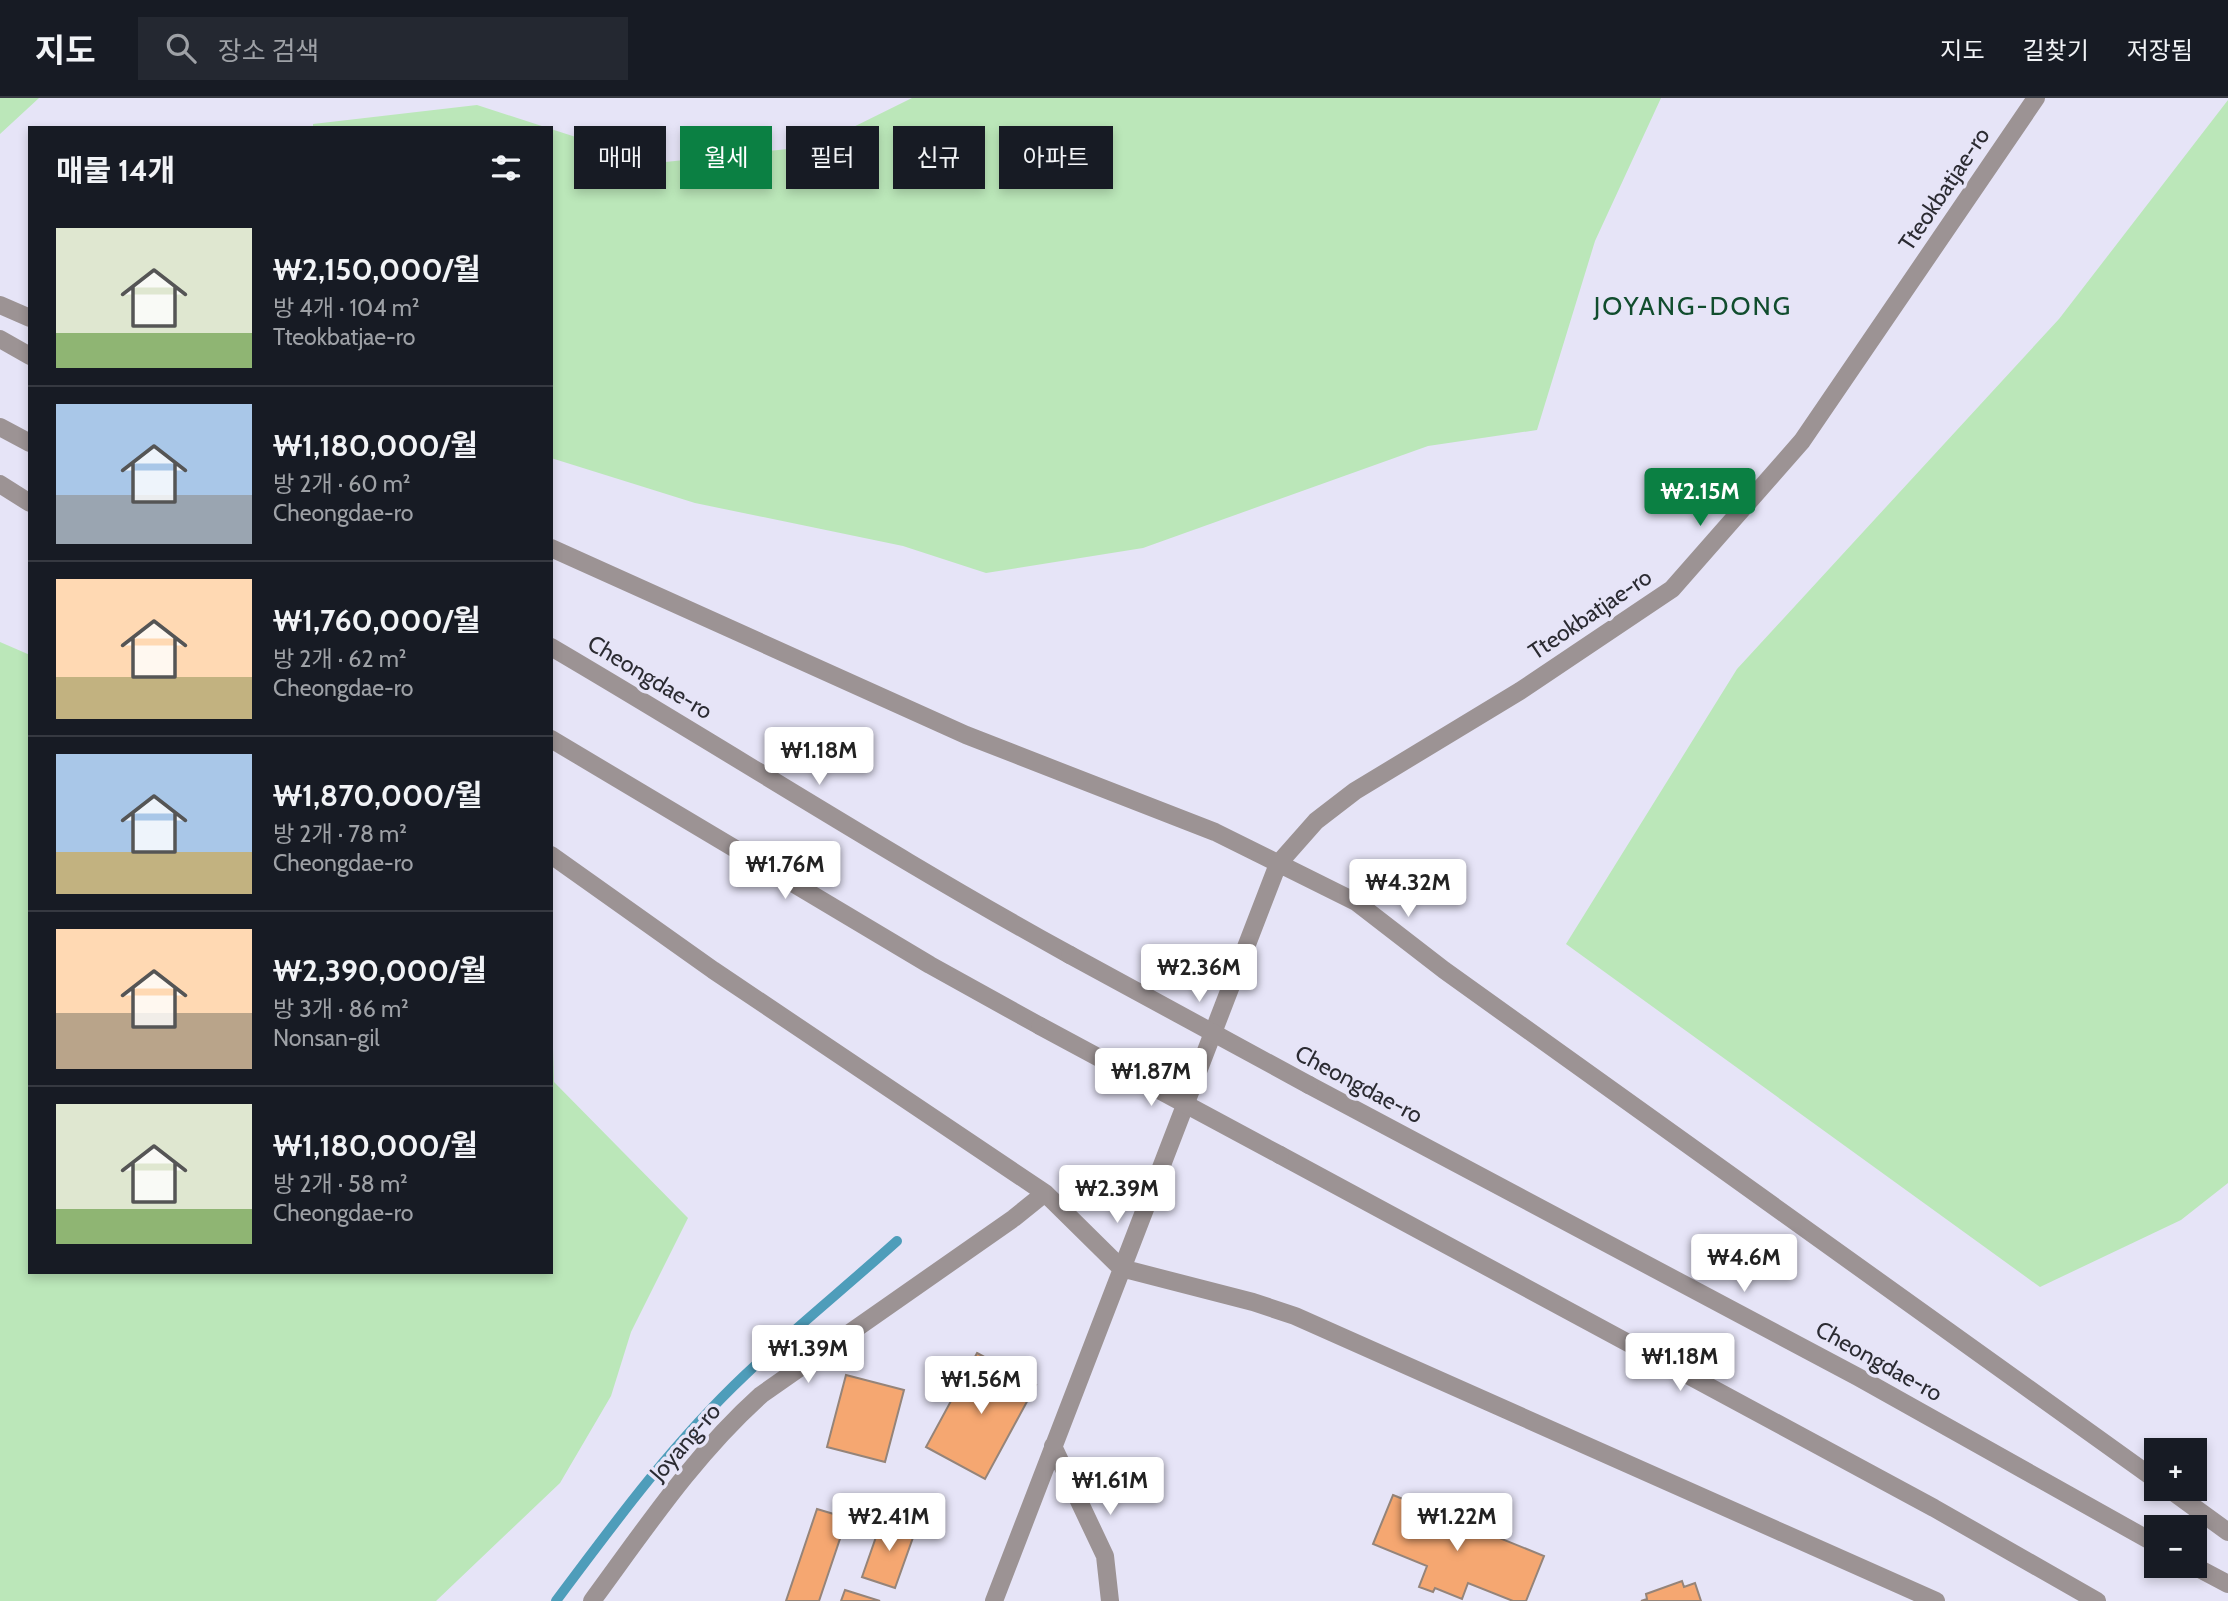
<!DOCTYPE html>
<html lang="ko">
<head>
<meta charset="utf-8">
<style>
  :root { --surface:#171b24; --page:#242831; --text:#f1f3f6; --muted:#9ea1a6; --line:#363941; --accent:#0b8043 }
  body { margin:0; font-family:Cabin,"Noto Sans KR",sans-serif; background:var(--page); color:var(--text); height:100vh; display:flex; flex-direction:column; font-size:26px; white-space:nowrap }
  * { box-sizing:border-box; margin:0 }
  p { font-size:23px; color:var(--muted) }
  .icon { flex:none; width:38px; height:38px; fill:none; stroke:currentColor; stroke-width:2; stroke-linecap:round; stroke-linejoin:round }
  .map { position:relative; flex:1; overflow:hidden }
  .side { position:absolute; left:28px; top:28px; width:525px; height:1148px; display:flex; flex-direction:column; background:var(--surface); border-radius:0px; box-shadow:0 4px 10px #0003 }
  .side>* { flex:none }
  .hud { position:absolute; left:574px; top:28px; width:665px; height:63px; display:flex; gap:14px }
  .fabs { position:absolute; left:2144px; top:1340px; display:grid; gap:14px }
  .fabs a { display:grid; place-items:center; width:63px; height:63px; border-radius:0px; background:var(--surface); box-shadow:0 4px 10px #0003; font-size:35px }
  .price { position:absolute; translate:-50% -60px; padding:0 16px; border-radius:7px; background:#fff; color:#222; font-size:23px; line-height:46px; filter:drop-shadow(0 2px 4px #0008) }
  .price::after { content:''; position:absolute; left:50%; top:42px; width:21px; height:16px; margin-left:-10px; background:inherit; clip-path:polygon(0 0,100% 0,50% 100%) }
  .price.current { background:var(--accent); color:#fff }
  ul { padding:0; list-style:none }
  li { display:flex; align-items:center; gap:21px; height:175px; padding:0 28px }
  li+li { border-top:2px solid var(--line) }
  li span { display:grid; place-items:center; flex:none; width:196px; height:140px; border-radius:0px; color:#555 }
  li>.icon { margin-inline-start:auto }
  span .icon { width:84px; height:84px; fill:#fffc; stroke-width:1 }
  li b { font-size:30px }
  h2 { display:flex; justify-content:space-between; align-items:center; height:84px; padding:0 28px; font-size:30px }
  .chip { padding:0 24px; border-radius:0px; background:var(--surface); box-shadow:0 4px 10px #0003; font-size:24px; line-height:63px }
  .chip.current { background:var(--accent); color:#fff }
  header { display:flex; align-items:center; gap:42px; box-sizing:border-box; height:98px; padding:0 35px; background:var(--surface); border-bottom:2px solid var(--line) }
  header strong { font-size:33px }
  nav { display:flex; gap:38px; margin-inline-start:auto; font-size:24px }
  .search { width:490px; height:63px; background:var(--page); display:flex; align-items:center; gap:18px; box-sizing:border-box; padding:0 24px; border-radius:0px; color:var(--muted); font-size:26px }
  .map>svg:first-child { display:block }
  .green { fill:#bbe7b9 }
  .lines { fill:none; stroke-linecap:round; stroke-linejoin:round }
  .stream { stroke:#4e9dba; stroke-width:10 }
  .building { fill:#f5a771; stroke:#958479; stroke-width:2 }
  .minor { stroke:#9c9394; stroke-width:18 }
  .minor-bridge { stroke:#9c9394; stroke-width:18 }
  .labels { text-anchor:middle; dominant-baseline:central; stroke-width:7; stroke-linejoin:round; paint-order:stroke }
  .street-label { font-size:23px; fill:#2b2b32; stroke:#e6e4f7 }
  .quarter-label { font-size:26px; letter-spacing:2px; fill:#114d2e; stroke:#e6e4f7 }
</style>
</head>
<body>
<header>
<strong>지도</strong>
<div class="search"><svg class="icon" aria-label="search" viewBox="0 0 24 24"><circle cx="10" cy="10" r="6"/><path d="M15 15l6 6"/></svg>장소 검색</div>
<nav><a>지도</a><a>길찾기</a><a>저장됨</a></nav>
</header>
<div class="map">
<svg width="2228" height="1503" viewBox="0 0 2228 1503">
  <rect width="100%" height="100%" fill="#e6e4f7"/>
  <path class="green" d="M 0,0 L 39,0 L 0,36 Z
    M 912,0 L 1661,0 L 1595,143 L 1537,332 L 1428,348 L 1143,450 L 986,475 L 903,448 L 695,405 L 551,360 L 551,31 L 656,65 L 815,48 Z
    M 2228,2 L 2228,1085 L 2181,1122 L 2040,1189 L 1566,846 L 1737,571 L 2059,221 Z
    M 477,7 L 548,30 L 313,30 L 313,26 Z
    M 0,544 L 30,557 L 30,1174 L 551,1174 L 551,883 L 554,984 L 688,1120 L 631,1234 L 611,1298 L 560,1385 L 436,1503 L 0,1503 Z"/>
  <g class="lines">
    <path class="stream" d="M 556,1503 C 615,1424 673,1345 745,1277 C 794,1231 847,1188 897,1143"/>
  </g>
  <path class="building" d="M 977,1255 L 1036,1287 L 985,1381 L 926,1349 Z
    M 846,1277 L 904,1292 L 885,1364 L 827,1349 Z
    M 1393,1397 L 1544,1458 L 1526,1503 L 1513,1503 L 1468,1485 L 1462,1501 L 1435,1490 L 1433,1494 L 1419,1489 L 1427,1468 L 1373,1446 Z
    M 817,1411 L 847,1420 L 819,1503 L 786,1503 Z
    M 883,1419 L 916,1431 L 895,1490 L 862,1479 Z
    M 1682,1483 L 1684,1489 L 1695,1485 L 1701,1503 L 1641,1503 L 1647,1501 L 1646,1496 Z
    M 845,1492 L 880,1503 L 841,1503 Z"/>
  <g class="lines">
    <path class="minor" d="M 0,207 L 30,220
      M 0,241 L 30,258
      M 0,329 L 30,345
      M 0,386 L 30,405
      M 551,450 L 966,637 L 1215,734 L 1356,804 L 1444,872 L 2156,1382
      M 551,549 C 725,651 894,760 1070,857
      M 551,641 L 930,867 L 1040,928
      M 551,757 L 713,872 L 1045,1095 L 1121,1170 L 1253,1204 L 1295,1218 L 1936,1503
      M 1309,987 L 1858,1279 L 2156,1446
      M 1280,1057 L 1934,1410 L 2097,1503
      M 1053,1348 L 1105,1458 L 1110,1503
      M 2169,1391 L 2228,1434
      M 2194,1468 L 2228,1486
      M 592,1503 C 645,1431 694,1357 761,1297 L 1014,1120 L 1045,1095
      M 994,1503 L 1278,766 L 1316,723 L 1355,693 L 1520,593 L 1672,491 L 1802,343 L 2036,0"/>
    <path class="minor-bridge" d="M 1070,857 L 1309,987
      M 1040,928 L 1280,1057"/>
  </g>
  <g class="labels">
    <g class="street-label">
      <text transform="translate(1944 91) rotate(-56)">Tteokbatjae-ro</text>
      <text transform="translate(1590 516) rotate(-34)">Tteokbatjae-ro</text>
      <text transform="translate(650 579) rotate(31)">Cheongdae-ro</text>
      <text transform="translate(1359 986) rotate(28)">Cheongdae-ro</text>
      <text transform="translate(1879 1263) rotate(29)">Cheongdae-ro</text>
      <text transform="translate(685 1344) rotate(-49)">Joyang-ro</text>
    </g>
    <g class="quarter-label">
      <text x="1693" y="208">JOYANG-DONG</text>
    </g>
  </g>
</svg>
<div class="fabs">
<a>+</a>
<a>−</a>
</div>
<b class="price current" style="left:1700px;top:430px">₩2.15M</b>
<b class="price" style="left:819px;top:689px">₩1.18M</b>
<b class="price" style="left:785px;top:803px">₩1.76M</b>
<b class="price" style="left:1408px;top:821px">₩4.32M</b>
<b class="price" style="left:1199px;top:906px">₩2.36M</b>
<b class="price" style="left:1151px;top:1010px">₩1.87M</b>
<b class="price" style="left:1117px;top:1127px">₩2.39M</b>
<b class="price" style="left:1744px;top:1196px">₩4.6M</b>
<b class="price" style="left:808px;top:1287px">₩1.39M</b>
<b class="price" style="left:1680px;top:1295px">₩1.18M</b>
<b class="price" style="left:981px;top:1318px">₩1.56M</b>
<b class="price" style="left:1110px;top:1419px">₩1.61M</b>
<b class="price" style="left:889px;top:1455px">₩2.41M</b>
<b class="price" style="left:1457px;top:1455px">₩1.22M</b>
<div class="hud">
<a class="chip">매매</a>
<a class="chip current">월세</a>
<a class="chip">필터</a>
<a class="chip">신규</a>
<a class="chip">아파트</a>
</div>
<section class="side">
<h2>매물 14개<svg class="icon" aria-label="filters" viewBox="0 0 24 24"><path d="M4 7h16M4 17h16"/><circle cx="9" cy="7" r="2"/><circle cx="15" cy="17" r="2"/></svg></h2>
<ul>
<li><span style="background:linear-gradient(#dfe7d0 75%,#8fb573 0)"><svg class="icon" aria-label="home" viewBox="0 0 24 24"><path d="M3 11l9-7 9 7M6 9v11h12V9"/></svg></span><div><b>₩2,150,000/월</b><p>방 4개 · 104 m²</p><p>Tteokbatjae-ro</p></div></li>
<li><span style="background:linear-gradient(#a9c7e8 65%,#9aa5b1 0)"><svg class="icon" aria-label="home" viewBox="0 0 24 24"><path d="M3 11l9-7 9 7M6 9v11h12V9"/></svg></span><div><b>₩1,180,000/월</b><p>방 2개 · 60 m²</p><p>Cheongdae-ro</p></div></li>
<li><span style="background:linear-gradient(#ffd9b3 70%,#c2b280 0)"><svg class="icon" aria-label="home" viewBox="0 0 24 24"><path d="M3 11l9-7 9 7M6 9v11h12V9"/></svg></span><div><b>₩1,760,000/월</b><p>방 2개 · 62 m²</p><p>Cheongdae-ro</p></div></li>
<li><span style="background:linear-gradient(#a9c7e8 70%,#c2b280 0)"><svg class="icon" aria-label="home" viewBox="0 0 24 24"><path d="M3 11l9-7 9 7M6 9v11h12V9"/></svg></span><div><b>₩1,870,000/월</b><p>방 2개 · 78 m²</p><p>Cheongdae-ro</p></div></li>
<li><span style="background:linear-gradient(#ffd9b3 60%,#b9a48a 0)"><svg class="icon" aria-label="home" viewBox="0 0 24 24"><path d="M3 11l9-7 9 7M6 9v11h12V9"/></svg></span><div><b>₩2,390,000/월</b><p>방 3개 · 86 m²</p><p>Nonsan-gil</p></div></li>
<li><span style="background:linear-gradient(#dfe7d0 75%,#8fb573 0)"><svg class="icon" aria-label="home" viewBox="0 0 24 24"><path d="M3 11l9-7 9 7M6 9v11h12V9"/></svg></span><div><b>₩1,180,000/월</b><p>방 2개 · 58 m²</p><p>Cheongdae-ro</p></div></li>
</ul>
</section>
</div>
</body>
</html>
